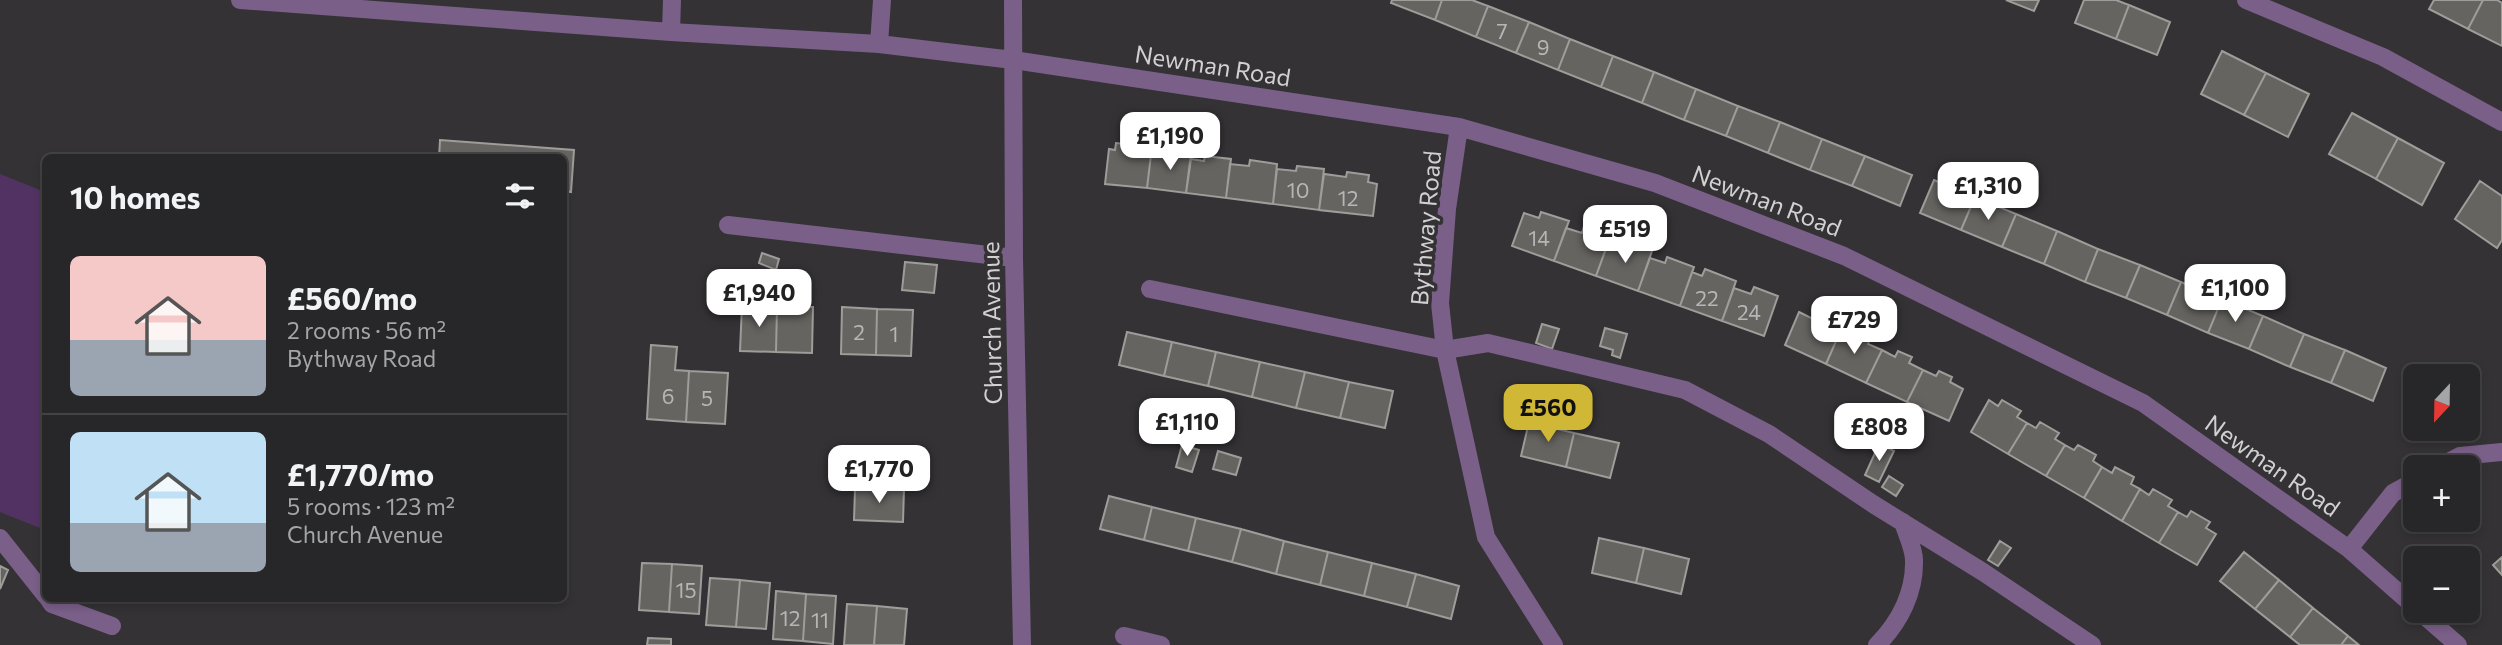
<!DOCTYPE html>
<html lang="en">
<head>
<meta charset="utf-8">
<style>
  :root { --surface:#272628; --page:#2f2e30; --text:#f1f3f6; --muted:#a4a5a8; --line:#434345; --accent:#d1b736 }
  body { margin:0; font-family:Commissioner,sans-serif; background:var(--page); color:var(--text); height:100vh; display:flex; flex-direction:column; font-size:26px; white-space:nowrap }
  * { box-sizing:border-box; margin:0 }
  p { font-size:23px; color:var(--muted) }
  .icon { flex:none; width:38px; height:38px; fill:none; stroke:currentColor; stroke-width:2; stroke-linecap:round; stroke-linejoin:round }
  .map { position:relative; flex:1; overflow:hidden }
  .drawer { position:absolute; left:42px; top:154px; width:525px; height:448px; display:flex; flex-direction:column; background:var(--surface); border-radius:10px; box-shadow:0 4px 10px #0003,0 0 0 2px var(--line) }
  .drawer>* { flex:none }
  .needle { width:46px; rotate:202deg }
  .fabs { position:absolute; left:2403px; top:364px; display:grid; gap:14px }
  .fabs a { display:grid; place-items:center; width:77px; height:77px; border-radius:10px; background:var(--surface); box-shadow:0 4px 10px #0003,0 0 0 2px var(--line); font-size:35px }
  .price { position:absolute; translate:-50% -60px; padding:0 16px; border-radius:14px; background:#fff; color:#222; font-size:23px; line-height:46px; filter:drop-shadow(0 2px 4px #0008) }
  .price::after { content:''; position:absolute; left:50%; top:42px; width:21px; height:16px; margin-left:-10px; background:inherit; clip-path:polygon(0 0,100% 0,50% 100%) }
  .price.on { background:var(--accent); color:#111 }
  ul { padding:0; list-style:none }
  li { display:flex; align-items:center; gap:21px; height:175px; padding:0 28px }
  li+li { border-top:2px solid var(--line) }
  li span { display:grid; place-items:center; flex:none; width:196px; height:140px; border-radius:10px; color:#555 }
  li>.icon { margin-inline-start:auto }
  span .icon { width:84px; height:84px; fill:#fffc; stroke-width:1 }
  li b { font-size:30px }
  h2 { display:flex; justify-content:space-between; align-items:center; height:84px; padding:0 28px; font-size:30px }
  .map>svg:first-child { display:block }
  .park { fill:#523262 }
  .building { fill:#656461; stroke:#9e9d9a; stroke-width:2 }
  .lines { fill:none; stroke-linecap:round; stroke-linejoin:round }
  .minor { stroke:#7a5f89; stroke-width:18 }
  .labels { text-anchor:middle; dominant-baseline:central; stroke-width:7; stroke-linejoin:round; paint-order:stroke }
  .number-label { font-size:21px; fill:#b6b6b6 }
  .street-label { font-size:24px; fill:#d1d1d2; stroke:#343235 }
</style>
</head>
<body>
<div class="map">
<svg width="2502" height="645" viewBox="0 0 2502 645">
  <rect width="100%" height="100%" fill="#343235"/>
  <path class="park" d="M 0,174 L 45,192 L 45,530 L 0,512 Z"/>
  <path class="building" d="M 1392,0 L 1442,0 L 1435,20 L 1391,3 Z
    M 1442,0 L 1472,0 L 1488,6 L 1476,37 L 1435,20 Z
    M 2006,0 L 2039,0 L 2034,11 Z
    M 2084,0 L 2116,0 L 2129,5 L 2116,39 L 2075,23 Z
    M 2434,0 L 2483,0 L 2468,29 L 2429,9 Z
    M 2483,0 L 2497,0 L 2502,3 L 2502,46 L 2468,29 Z
    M 2129,5 L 2170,22 L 2157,55 L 2116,39 Z
    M 1488,6 L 1529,22 L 1516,53 L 1476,37 Z
    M 1529,22 L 1570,39 L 1558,70 L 1516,53 Z
    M 1570,39 L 1613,56 L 1601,87 L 1558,70 Z
    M 2222,51 L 2266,73 L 2244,115 L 2201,94 Z
    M 1613,56 L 1654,72 L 1642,103 L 1601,87 Z
    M 1654,72 L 1696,89 L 1684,120 L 1642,103 Z
    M 2266,73 L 2309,94 L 2288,137 L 2244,115 Z
    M 1696,89 L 1738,106 L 1726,136 L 1684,120 Z
    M 1738,106 L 1780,122 L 1768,153 L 1726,136 Z
    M 2352,113 L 2398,138 L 2376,179 L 2329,154 Z
    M 1780,122 L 1822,139 L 1810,170 L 1768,153 Z
    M 2398,138 L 2444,163 L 2422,205 L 2376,179 Z
    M 1822,139 L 1865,156 L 1852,186 L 1810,170 Z
    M 440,140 L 574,150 L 571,192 L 564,191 L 564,158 L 439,158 Z
    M 1116,143 L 1140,146 L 1139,153 L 1151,155 L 1147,188 L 1105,184 L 1109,149 L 1115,150 Z
    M 1165,151 L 1191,154 L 1186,193 L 1147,188 L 1151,155 L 1164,157 Z
    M 1205,156 L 1231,159 L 1226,198 L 1186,193 L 1191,159 L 1204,161 Z
    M 1865,156 L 1912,175 L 1900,206 L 1852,186 Z
    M 1250,160 L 1277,164 L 1273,204 L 1226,198 L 1230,164 L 1249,166 Z
    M 1297,166 L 1324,169 L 1319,210 L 1273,204 L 1277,169 L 1296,171 Z
    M 1347,172 L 1369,175 L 1368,182 L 1377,184 L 1373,216 L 1319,210 L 1324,174 L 1346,177 Z
    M 1934,180 L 1975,197 L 1961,230 L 1920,213 Z
    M 2480,181 L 2502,196 L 2502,240 L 2497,248 L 2455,219 Z
    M 1975,197 L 2016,214 L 2002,247 L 1961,230 Z
    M 1541,212 L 1569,221 L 1554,261 L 1512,246 L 1524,213 L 1539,218 Z
    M 2016,214 L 2057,231 L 2044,264 L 2002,247 Z
    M 1584,226 L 1611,235 L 1596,276 L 1554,261 L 1566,228 L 1582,233 Z
    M 2057,231 L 2098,249 L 2085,282 L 2044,264 Z
    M 1623,241 L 1652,251 L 1638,291 L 1596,276 L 1608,243 L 1621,247 Z
    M 2098,249 L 2140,265 L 2126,298 L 2085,282 Z
    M 762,253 L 779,259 L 776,270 L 759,263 Z
    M 1667,257 L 1694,267 L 1680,306 L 1638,291 L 1650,258 L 1665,263 Z
    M 905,262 L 937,265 L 934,293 L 902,290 Z
    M 2140,265 L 2181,282 L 2167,315 L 2126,298 Z
    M 1705,269 L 1736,281 L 1722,321 L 1680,306 L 1692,272 L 1702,276 Z
    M 2181,282 L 2222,299 L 2208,333 L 2167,315 Z
    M 1754,287 L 1778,296 L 1764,336 L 1722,321 L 1734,288 L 1751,294 Z
    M 2222,299 L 2263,316 L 2249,349 L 2208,333 Z
    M 742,305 L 777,306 L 776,352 L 740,351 Z
    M 777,306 L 813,307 L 812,353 L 776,352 Z
    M 842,307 L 877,309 L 876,355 L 841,354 Z
    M 877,309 L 913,310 L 911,356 L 876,355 Z
    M 1799,312 L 1813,319 L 1816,313 L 1830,319 L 1827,325 L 1840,332 L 1826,364 L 1785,345 Z
    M 2263,316 L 2304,334 L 2290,367 L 2249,349 Z
    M 1542,324 L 1559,329 L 1552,349 L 1536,343 Z
    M 1605,328 L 1627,334 L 1620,358 L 1612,355 L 1613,350 L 1600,346 Z
    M 1127,332 L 1172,342 L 1164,376 L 1119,365 Z
    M 1840,332 L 1854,338 L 1857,332 L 1870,338 L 1868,344 L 1882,350 L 1866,383 L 1826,364 Z
    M 2304,334 L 2345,350 L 2331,383 L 2290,367 Z
    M 1172,342 L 1216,352 L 1208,386 L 1164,376 Z
    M 651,345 L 677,347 L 675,370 L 689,371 L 686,422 L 647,419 Z
    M 1882,350 L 1895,357 L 1898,351 L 1912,357 L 1909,363 L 1923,370 L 1907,402 L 1866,383 Z
    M 2345,350 L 2386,368 L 2373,401 L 2331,383 Z
    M 1216,352 L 1260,362 L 1252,397 L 1208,386 Z
    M 1260,362 L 1305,372 L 1296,408 L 1252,397 Z
    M 1923,370 L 1936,376 L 1939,371 L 1952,377 L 1950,382 L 1963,389 L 1949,421 L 1907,402 Z
    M 689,371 L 728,373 L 725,424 L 686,422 Z
    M 1305,372 L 1349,382 L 1340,418 L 1296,408 Z
    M 1349,382 L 1393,391 L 1385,428 L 1340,418 Z
    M 1989,400 L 1998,406 L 2002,400 L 2021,411 L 2017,417 L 2027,423 L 2008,454 L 1971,432 Z
    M 1529,422 L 1574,433 L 1566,467 L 1521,456 Z
    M 2040,422 L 2059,433 L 2055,439 L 2065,445 L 2046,476 L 2008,454 L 2027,423 L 2036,428 Z
    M 1574,433 L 1619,443 L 1610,478 L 1566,467 Z
    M 1879,444 L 1894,451 L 1879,482 L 1865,475 Z
    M 1182,445 L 1199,450 L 1192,472 L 1176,467 Z
    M 2065,445 L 2074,450 L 2078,445 L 2096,455 L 2093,461 L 2102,467 L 2084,498 L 2046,476 Z
    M 1218,451 L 1241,458 L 1236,475 L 1213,469 Z
    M 856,456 L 900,458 L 899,489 L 855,489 Z
    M 2102,467 L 2112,473 L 2115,467 L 2134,477 L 2131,484 L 2140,489 L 2122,521 L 2084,498 Z
    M 1889,476 L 1903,485 L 1896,496 L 1882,487 Z
    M 855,489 L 904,489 L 903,522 L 854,520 Z
    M 2140,489 L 2149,495 L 2153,489 L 2172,500 L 2168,506 L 2178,512 L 2159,543 L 2122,521 Z
    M 1109,496 L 1152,507 L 1144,540 L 1100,529 Z
    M 1152,507 L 1196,518 L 1188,551 L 1144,540 Z
    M 2191,511 L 2210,522 L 2206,528 L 2216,534 L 2197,565 L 2159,543 L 2178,512 L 2187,517 Z
    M 1196,518 L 1241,529 L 1232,562 L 1188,551 Z
    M 1241,529 L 1284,541 L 1276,574 L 1232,562 Z
    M 1599,538 L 1644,548 L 1636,583 L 1592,573 Z
    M 1284,541 L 1328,552 L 1320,585 L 1276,574 Z
    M 2000,541 L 2011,548 L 1998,566 L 1988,560 Z
    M 1644,548 L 1689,559 L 1681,594 L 1636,583 Z
    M 1328,552 L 1372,563 L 1364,596 L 1320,585 Z
    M 2244,552 L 2279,580 L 2255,609 L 2220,581 Z
    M 2502,557 L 2502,575 L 2493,565 Z
    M 642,563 L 672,564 L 669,612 L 639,610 Z
    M 1372,563 L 1416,574 L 1407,607 L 1364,596 Z
    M 672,564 L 702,566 L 699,614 L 669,612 Z
    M 0,566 L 8,570 L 0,589 Z
    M 1416,574 L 1459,586 L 1451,619 L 1407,607 Z
    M 710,578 L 740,580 L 736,627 L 706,625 Z
    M 740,580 L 770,583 L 766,629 L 736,627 Z
    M 2279,580 L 2313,608 L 2290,637 L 2255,609 Z
    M 776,591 L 806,594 L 803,641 L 773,639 Z
    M 806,594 L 836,596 L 833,644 L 803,641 Z
    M 847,604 L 877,606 L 874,645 L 844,645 Z
    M 877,606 L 907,609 L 904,645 L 874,645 Z
    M 2313,608 L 2348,636 L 2341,645 L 2300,645 L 2290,637 Z
    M 2348,636 L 2359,645 L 2341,645 Z
    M 648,638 L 671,639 L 671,645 L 647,645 Z"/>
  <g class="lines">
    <path class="minor" d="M 240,0 L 671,32 L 879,44 L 1013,60 L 1459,127 L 1655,183 L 1844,256 L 2143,403 L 2349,549 L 2415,607
      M 1013,0 L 1014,258 L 1022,645
      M 2246,0 L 2383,57 L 2502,122
      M 671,32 L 672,0
      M 879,44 L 882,0
      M 1459,127 L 1447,209 L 1440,303 L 1445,350 L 1486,537 L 1554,645
      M 728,225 L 1014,258
      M 1150,289 L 1445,350 L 1488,343 L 1685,390 L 1769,434 L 1873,504 L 1983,572 L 2092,645
      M 2439,467 L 2460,456 L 2502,452
      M 0,538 L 46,596
      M 2349,549 L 2393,493 L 2415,481
      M 48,598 L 52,604 L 112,626
      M 2419,611 L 2458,645
      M 1124,636 L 1161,645
      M 1877,645 C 1900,622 1915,592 1914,560 C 1914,548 1906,533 1903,522"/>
  </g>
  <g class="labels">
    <g class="number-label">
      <text x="1502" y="30">7</text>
      <text x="1543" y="46">9</text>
      <text x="1298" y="189">10</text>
      <text x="1348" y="197">12</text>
      <text x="1539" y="237">14</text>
      <text x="1707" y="297">22</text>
      <text x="1749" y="311">24</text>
      <text x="859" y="331">2</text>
      <text x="894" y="333">1</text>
      <text x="668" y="395">6</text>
      <text x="707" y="397">5</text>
      <text x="686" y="589">15</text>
      <text x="790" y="617">12</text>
      <text x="820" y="619">11</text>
    </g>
    <g class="street-label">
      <text transform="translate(1213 65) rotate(9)">Newman Road</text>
      <text transform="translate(1767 200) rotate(21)">Newman Road</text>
      <text transform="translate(1425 228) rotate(-85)">Bythway Road</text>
      <text transform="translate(991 323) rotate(-91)">Church Avenue</text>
      <text transform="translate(2273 465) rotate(35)">Newman Road</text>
    </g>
  </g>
</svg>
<div class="fabs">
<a><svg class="needle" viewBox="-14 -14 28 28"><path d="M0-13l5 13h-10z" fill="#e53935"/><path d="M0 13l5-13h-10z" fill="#a4a5a8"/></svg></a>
<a>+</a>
<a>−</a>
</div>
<b class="price" style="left:1170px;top:172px">£1,190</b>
<b class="price" style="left:1988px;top:222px">£1,310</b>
<b class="price" style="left:1625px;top:265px">£519</b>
<b class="price" style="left:2235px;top:324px">£1,100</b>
<b class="price" style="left:759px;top:329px">£1,940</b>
<b class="price" style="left:1854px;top:356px">£729</b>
<b class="price on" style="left:1548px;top:444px">£560</b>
<b class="price" style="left:1187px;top:458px">£1,110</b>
<b class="price" style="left:1879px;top:463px">£808</b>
<b class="price" style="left:879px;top:505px">£1,770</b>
<section class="drawer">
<h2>10 homes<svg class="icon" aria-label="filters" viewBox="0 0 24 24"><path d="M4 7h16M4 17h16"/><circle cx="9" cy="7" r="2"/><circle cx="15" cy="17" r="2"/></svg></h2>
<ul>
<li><span style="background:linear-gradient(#f6c9c9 60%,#9aa5b1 0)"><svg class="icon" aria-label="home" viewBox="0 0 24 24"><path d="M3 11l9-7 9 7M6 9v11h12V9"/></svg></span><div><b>£560/mo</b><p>2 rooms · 56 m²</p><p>Bythway Road</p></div></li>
<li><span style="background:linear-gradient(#bfe0f5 65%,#9aa5b1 0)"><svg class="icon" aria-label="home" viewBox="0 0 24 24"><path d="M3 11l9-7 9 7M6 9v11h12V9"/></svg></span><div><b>£1,770/mo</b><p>5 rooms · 123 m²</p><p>Church Avenue</p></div></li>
</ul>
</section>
</div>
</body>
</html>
